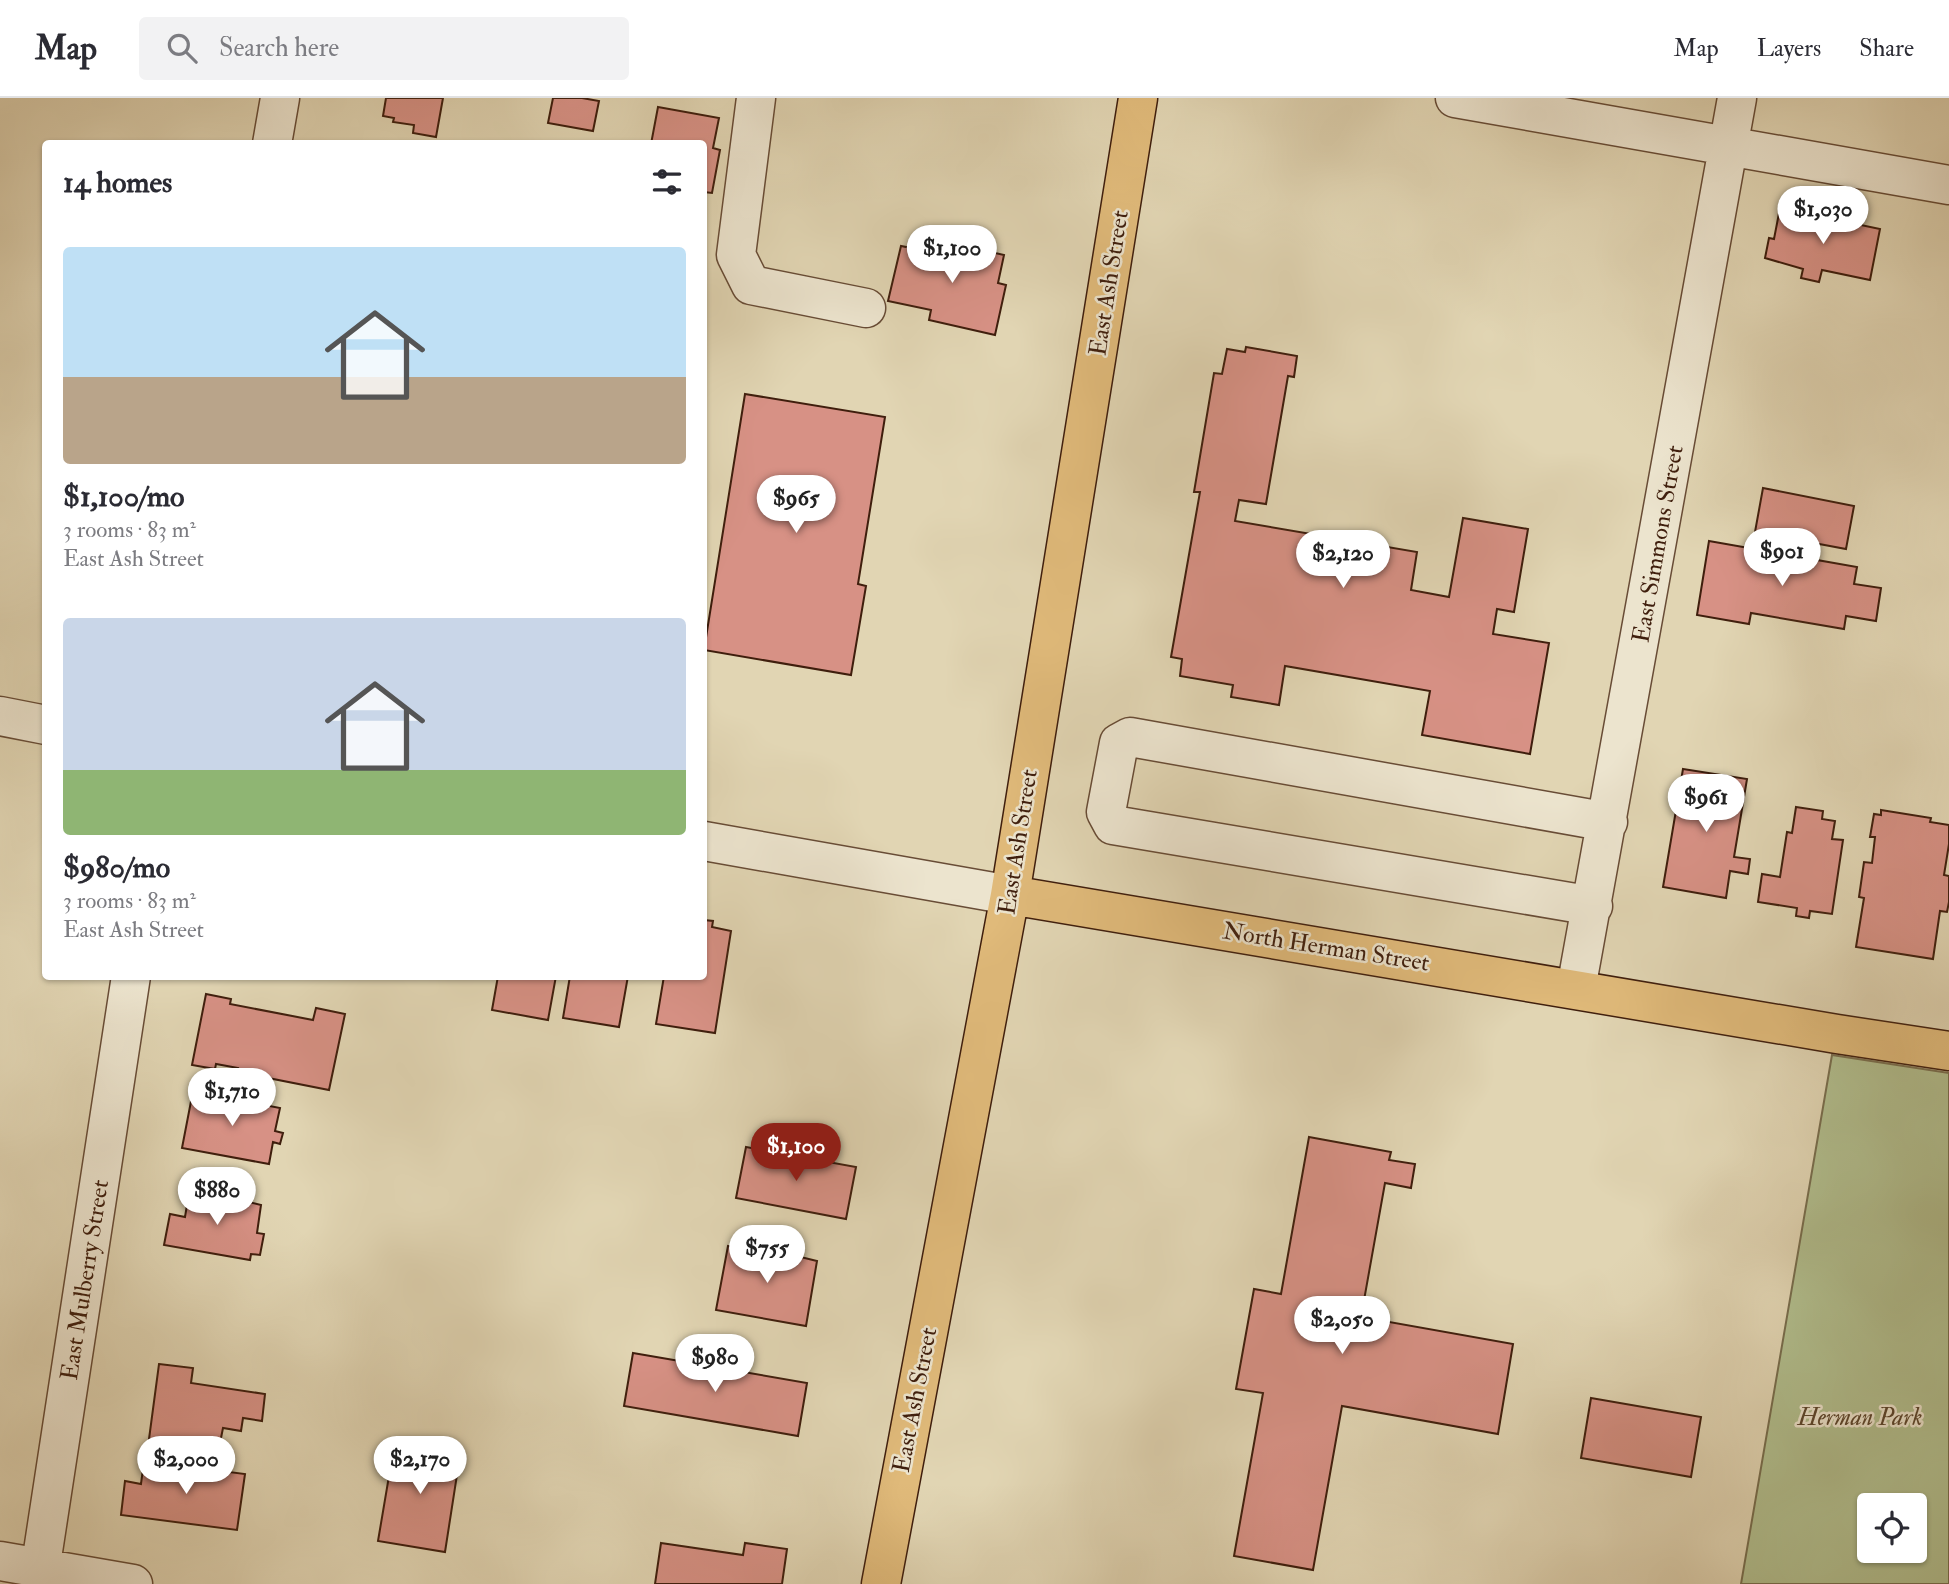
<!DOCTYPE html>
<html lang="en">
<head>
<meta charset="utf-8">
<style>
  :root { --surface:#fff; --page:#f2f2f3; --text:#2b2b33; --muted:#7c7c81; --line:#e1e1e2; --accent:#8f2418 }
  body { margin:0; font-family:"IM FELL Double Pica",serif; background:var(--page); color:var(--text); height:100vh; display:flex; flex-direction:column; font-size:26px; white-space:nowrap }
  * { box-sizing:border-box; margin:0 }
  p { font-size:23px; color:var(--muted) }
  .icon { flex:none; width:38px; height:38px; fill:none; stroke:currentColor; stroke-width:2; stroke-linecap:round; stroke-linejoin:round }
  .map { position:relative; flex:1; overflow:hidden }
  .panel { position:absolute; left:42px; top:42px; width:665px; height:840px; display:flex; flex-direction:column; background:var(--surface); border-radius:7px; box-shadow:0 2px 5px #0004 }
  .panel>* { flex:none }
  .buttons { position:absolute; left:1857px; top:1395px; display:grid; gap:14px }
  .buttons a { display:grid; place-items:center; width:70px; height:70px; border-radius:7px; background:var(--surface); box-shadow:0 2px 5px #0004; font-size:35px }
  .price { position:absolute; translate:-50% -60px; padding:0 16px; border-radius:24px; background:#fff; color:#222; font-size:23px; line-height:46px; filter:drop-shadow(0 2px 4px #0008) }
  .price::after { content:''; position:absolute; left:50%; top:42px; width:21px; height:16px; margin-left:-10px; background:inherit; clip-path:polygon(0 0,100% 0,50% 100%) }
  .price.current { background:var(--accent); color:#fff }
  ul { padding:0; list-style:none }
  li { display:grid; align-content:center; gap:14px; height:371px; padding:0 21px }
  li span { display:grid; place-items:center; height:217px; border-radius:7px; color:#555 }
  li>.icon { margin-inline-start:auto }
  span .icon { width:126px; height:126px; fill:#fffc; stroke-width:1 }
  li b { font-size:30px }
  h2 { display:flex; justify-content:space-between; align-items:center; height:84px; padding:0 21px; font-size:30px }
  header { display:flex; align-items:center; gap:42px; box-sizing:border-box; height:98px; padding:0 35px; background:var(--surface); border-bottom:2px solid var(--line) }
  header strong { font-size:33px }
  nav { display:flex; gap:38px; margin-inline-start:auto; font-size:24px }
  .search { width:490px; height:63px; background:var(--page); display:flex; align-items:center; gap:18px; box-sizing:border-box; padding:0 24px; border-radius:7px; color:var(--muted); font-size:26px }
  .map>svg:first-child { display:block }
  .green { fill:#b1be8e; stroke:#786e4e; stroke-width:2; fill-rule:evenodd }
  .building { fill:#d79185; stroke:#3f1e0d; stroke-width:2 }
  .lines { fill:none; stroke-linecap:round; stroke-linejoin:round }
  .minor-casing { stroke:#684c36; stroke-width:41 }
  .major-casing { stroke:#3f1e0d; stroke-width:41 }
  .minor { stroke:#ece4ce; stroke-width:38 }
  .major { stroke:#e0ba7a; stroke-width:38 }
  .labels { text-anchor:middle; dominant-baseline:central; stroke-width:5; stroke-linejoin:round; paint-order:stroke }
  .street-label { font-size:24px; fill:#3f1e0d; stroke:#ece4ce }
  .park-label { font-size:24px; font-style:italic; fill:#5c462d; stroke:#ece4ce }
</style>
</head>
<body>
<header>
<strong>Map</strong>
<div class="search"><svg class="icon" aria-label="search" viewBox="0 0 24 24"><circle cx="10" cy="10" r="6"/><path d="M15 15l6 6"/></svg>Search here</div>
<nav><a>Map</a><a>Layers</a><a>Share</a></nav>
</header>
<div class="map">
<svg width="1949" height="1486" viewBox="0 0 1949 1486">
  <rect width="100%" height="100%" fill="#e1d5b3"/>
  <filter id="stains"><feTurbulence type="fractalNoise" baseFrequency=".00286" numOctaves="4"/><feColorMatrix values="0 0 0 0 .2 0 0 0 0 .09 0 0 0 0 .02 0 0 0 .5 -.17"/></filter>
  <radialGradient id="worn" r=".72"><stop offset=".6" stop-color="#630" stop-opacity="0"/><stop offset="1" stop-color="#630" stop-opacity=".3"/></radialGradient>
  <path class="green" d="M 1832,957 L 1949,975 L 1949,1486 L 1741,1486 ZM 1869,1407 L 1914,1407 L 1914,1452 L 1869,1452 Z"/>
  <path class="building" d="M 386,0 L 443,0 L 436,39 L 413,35 L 414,27 L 393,24 L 394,20 L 383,18 Z
    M 553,0 L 582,0 L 599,3 L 593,33 L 548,25 Z
    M 658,9 L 719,20 L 713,50 L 720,52 L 712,95 L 704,94 L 704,46 L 651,46 Z
    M 1780,110 L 1880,131 L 1870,182 L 1822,172 L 1819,184 L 1801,180 L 1803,171 L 1765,160 L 1769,140 L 1774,141 Z
    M 934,141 L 1004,157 L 998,185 L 1006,187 L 995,237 L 929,222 L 931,212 L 888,203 L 901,148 L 931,154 Z
    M 1246,249 L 1297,258 L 1294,279 L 1288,278 L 1266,406 L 1239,402 L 1235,423 L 1417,454 L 1411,492 L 1449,499 L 1463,420 L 1528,431 L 1514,514 L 1497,511 L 1493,536 L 1549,545 L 1530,656 L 1422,637 L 1430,593 L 1285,568 L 1279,607 L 1231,599 L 1233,587 L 1180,578 L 1182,561 L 1171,559 L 1200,394 L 1194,394 L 1214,275 L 1222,276 L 1227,251 L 1245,254 Z
    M 745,296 L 885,319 L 858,486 L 866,488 L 851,577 L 704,552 Z
    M 1763,390 L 1854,408 L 1846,451 L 1755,434 Z
    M 1709,443 L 1857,469 L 1854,486 L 1881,490 L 1876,523 L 1846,518 L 1844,531 L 1751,515 L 1749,526 L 1697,517 Z
    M 1683,671 L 1747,681 L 1734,759 L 1750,761 L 1748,776 L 1730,773 L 1726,800 L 1663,789 Z
    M 1796,709 L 1823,713 L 1822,721 L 1835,723 L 1832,741 L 1843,742 L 1832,816 L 1810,813 L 1809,820 L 1796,818 L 1797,810 L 1758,804 L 1762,776 L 1780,779 L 1787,734 L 1792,735 Z
    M 1881,712 L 1931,720 L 1930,724 L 1949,727 L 1949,746 L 1944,777 L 1949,778 L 1949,804 L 1947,814 L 1940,813 L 1933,861 L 1856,849 L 1864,800 L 1859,799 L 1864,764 L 1872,765 L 1875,739 L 1870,739 L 1874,716 L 1881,717 Z
    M 704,822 L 713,823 L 712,829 L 731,833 L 715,935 L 656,926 L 664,878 L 704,878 Z
    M 498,878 L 556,878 L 548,922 L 492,912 Z
    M 570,878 L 628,878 L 619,929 L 563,920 Z
    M 206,896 L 231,901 L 230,906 L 313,922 L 316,910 L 345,916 L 329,992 L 268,980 L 267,984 L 236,978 L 238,970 L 216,966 L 215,971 L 192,967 Z
    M 193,993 L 280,1010 L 275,1033 L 283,1035 L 280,1046 L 273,1044 L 269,1066 L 182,1050 Z
    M 1309,1039 L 1391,1054 L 1389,1062 L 1415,1066 L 1411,1090 L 1385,1085 L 1361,1219 L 1513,1246 L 1498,1336 L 1342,1308 L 1313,1472 L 1234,1458 L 1263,1295 L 1236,1291 L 1254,1191 L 1281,1196 Z
    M 746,1049 L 856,1069 L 846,1121 L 736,1100 Z
    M 189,1095 L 214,1100 L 215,1096 L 261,1107 L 257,1135 L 264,1136 L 260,1157 L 251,1156 L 250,1162 L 164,1147 L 170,1116 L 185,1119 Z
    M 728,1148 L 763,1155 L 764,1150 L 817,1163 L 806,1228 L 716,1212 Z
    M 633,1255 L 807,1285 L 798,1338 L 624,1308 Z
    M 159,1266 L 193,1270 L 191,1285 L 265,1296 L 262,1323 L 243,1320 L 241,1333 L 223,1330 L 220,1345 L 214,1344 L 214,1351 L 149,1341 Z
    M 1591,1300 L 1701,1319 L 1691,1379 L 1581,1360 Z
    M 399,1340 L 461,1351 L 445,1454 L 378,1443 L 389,1378 L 393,1379 Z
    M 144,1363 L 245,1376 L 237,1432 L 121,1417 L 125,1383 L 141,1386 Z
    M 661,1445 L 743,1457 L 745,1445 L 787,1451 L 782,1486 L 655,1486 Z"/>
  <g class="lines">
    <g class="minor-casing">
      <path id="minor" d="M 756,0 L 736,157 L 751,187 L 866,210
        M 1455,0 L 1949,87
        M 272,46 L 280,0
        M 0,618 L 46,627
        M 704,743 L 1010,797
        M 1593,808 L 1113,727 L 1106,714 L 1119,645 L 1130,639 L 1608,724
        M 1576,891 L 1737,0
        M 0,1463 L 133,1486
        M 38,1486 L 131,878"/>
    </g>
    <g class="major-casing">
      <path id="major" d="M 1010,797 L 1837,936 L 1949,953
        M 881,1486 L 1010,797 L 1138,0"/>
    </g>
    <use href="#minor" class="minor"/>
    <use href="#major" class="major"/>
  </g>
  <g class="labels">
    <g class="street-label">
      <text transform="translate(1109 185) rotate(-81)">East Ash Street</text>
      <text transform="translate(1658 446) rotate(-80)">East Simmons Street</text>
      <text transform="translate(1018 744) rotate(-81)">East Ash Street</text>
      <text transform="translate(1326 849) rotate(9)">North Herman Street</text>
      <text transform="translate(85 1182) rotate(-81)">East Mulberry Street</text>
      <text transform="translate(915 1302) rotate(-79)">East Ash Street</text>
    </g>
    <g class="park-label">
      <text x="1860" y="1319">Herman Park</text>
    </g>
  </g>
  <rect width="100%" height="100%" filter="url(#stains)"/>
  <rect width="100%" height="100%" fill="url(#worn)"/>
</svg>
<div class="buttons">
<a><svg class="icon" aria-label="locate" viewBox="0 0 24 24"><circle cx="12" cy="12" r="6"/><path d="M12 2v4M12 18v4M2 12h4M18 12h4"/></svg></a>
</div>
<b class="price" style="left:1823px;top:148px">$1,030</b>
<b class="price" style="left:952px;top:187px">$1,100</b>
<b class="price" style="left:796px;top:437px">$965</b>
<b class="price" style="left:1782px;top:490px">$901</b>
<b class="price" style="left:1343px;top:492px">$2,120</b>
<b class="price" style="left:1706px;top:736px">$961</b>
<b class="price" style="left:232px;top:1030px">$1,710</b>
<b class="price current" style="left:796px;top:1085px">$1,100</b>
<b class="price" style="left:217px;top:1129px">$880</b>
<b class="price" style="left:767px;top:1187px">$755</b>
<b class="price" style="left:1342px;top:1258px">$2,050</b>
<b class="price" style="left:715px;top:1296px">$980</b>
<b class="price" style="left:186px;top:1398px">$2,000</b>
<b class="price" style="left:420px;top:1398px">$2,170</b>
<section class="panel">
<h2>14 homes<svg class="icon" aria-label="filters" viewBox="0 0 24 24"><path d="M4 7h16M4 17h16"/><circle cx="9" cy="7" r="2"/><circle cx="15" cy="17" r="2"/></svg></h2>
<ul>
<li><span style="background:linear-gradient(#bfe0f5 60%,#b9a48a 0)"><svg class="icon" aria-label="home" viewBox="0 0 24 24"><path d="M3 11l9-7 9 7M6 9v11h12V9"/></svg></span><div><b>$1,100/mo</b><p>3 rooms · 83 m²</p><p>East Ash Street</p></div></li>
<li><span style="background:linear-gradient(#c9d6e8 70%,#8fb573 0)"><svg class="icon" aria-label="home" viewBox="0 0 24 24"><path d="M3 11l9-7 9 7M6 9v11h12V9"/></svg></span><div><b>$980/mo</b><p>3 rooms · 83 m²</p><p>East Ash Street</p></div></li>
</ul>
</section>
</div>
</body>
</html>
